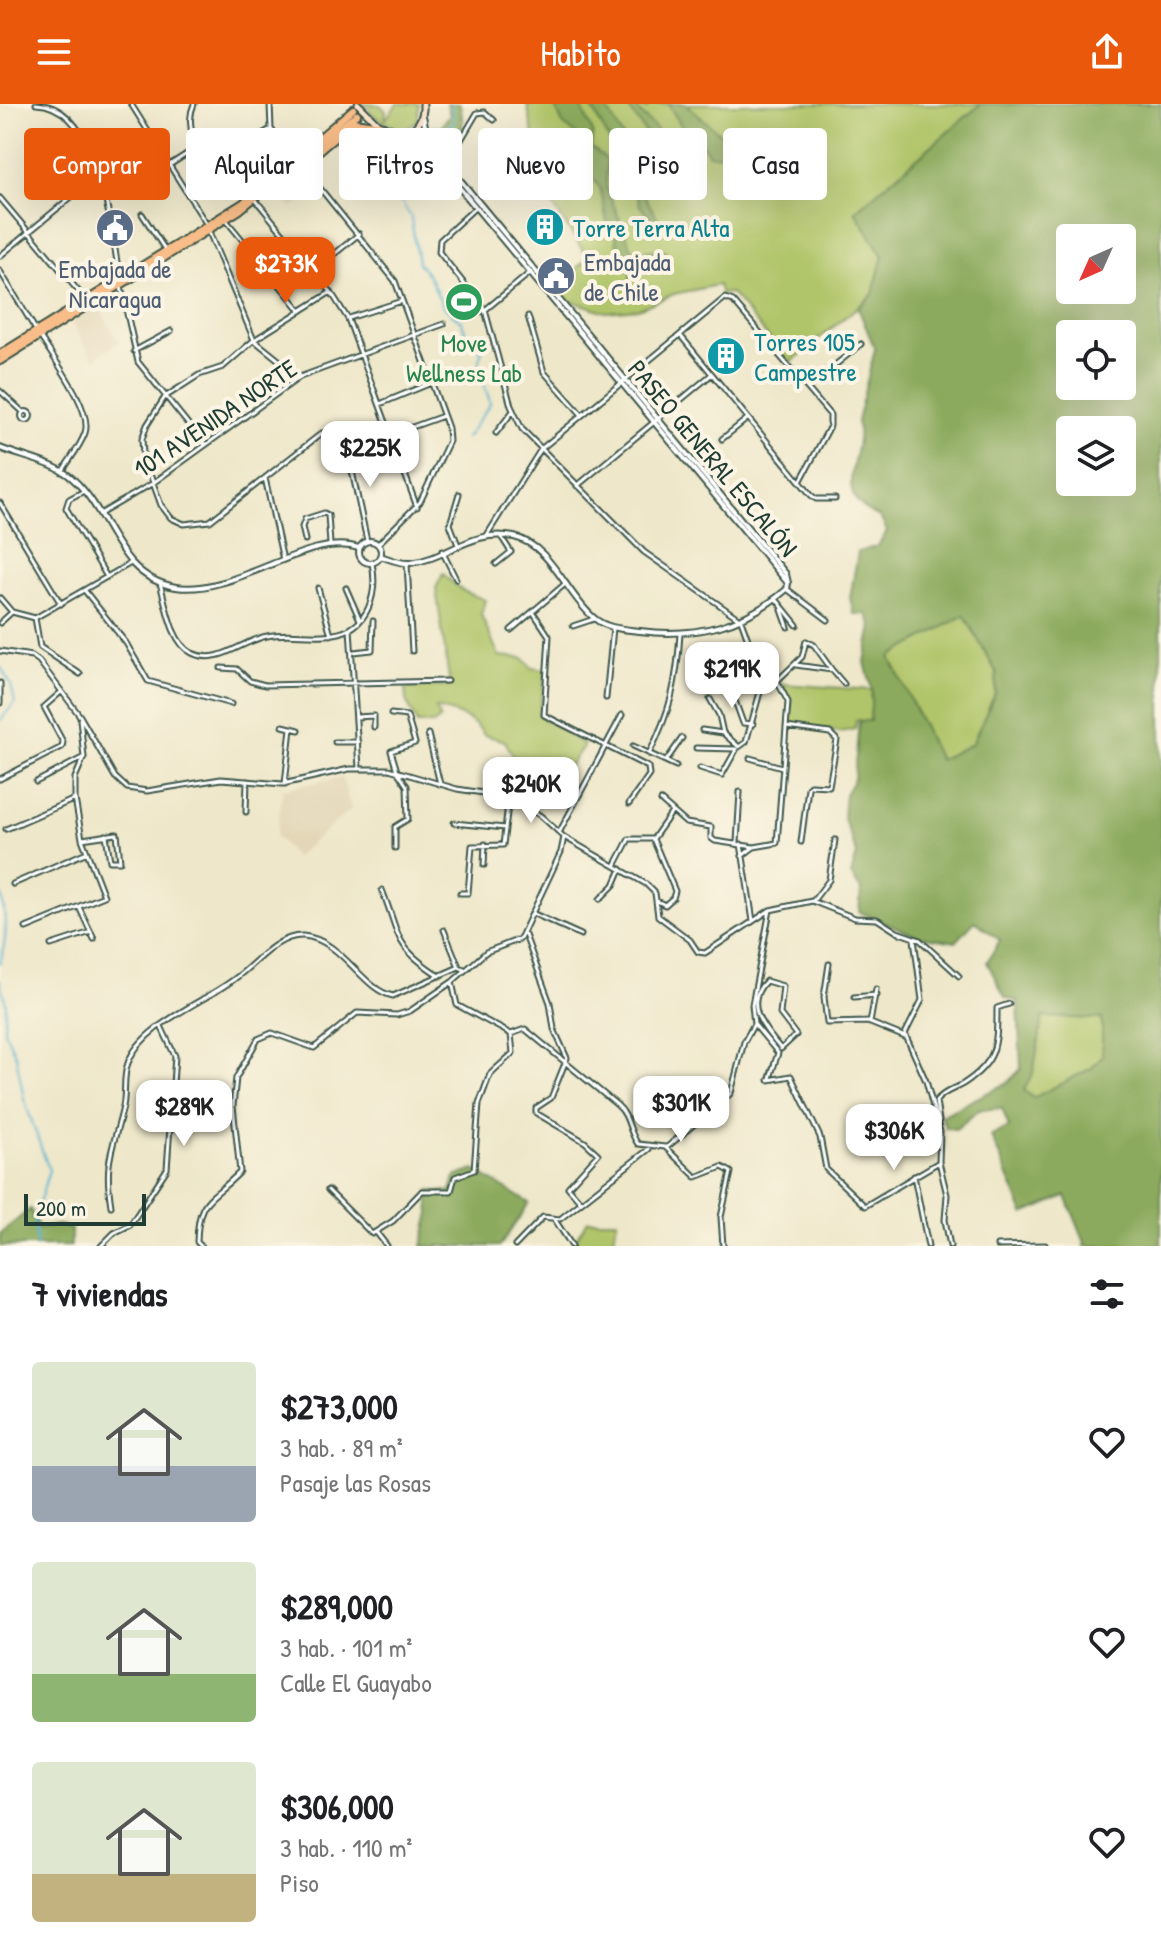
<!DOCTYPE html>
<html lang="es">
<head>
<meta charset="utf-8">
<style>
  :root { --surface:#fff; --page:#f2f2f2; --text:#202124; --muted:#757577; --accent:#ea580c }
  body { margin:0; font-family:"Patrick Hand",sans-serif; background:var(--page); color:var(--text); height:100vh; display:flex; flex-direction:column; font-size:30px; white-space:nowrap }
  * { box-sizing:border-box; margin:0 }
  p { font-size:26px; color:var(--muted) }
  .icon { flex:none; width:44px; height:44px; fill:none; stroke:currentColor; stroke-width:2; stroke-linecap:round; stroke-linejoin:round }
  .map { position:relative; height:1142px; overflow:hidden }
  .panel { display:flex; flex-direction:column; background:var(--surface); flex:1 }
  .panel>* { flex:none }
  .guide { position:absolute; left:24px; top:24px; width:1114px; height:72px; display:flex; gap:16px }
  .needle { width:52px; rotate:225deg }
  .buttons { position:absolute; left:1056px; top:120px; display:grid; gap:16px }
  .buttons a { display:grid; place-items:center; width:80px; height:80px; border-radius:8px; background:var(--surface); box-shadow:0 8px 32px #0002; font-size:40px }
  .scale { position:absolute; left:24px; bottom:20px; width:122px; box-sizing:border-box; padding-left:8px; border:4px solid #1f3d34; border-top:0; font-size:22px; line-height:28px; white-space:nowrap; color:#1f3d34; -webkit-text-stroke:6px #fcf5e5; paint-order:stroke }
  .price { position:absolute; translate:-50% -68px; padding:0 18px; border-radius:16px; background:#fff; color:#222; font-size:26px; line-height:52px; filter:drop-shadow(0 2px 4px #0008) }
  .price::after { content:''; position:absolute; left:50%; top:48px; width:24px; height:18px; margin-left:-12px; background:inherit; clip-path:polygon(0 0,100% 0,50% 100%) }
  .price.selected { background:var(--accent); color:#fff }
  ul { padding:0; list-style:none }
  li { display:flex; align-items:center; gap:24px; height:200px; padding:0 32px }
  li span { display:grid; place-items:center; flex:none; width:224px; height:160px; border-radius:8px; color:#555 }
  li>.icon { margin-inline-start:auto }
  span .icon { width:96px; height:96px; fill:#fffc; stroke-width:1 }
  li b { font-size:34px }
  h2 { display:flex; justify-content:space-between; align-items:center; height:96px; padding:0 32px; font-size:34px }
  .pill { padding:0 28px; border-radius:8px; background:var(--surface); box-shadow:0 8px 32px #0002; font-size:28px; line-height:72px }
  .pill.selected { background:var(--accent); color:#fff }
  header { display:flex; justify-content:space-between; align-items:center; height:104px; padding:0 32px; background:var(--accent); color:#fff; font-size:36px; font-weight:600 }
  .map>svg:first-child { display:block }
  .built { fill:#e3d7b7 }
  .green { fill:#b0c569; stroke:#68814e; stroke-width:2 }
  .forest { fill:#8caa5d; stroke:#567448; stroke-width:2; fill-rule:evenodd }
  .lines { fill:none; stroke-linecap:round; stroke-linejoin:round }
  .stream { stroke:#51b0d0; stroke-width:2 }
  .primary-tunnel { stroke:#c5c5ab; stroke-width:6; stroke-dasharray:6 3; stroke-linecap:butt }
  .minor-casing { stroke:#3e564a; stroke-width:7 }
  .tertiary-casing { stroke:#3e564a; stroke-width:8 }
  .secondary-casing { stroke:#3e564a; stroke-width:9 }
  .primary-casing { stroke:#3e564a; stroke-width:10 }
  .minor { stroke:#fff; stroke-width:3 }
  .tertiary { stroke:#fff; stroke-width:4 }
  .secondary { stroke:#fce5cf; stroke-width:5 }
  .primary { stroke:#f8bd88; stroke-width:6 }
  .labels { text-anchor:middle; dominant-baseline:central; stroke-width:8; stroke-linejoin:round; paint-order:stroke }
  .culture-label { font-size:26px; fill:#0d838f; stroke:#fcf5e5; text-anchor:start }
  .service-label { font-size:26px; fill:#4e5e75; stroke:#fcf5e5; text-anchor:start }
  .leisure-label { font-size:26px; fill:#27864d; stroke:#fcf5e5 }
  .street-label { font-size:26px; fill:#1f3d34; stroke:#fcf5e5 }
</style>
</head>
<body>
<header><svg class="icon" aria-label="menu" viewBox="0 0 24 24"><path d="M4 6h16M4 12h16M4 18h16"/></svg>Habito<svg class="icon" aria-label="share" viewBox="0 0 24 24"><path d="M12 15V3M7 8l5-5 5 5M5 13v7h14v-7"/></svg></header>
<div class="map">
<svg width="1161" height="1142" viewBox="0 0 1161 1142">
  <rect width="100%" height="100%" fill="#fcf5e5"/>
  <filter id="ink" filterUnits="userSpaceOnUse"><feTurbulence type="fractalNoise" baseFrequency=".0125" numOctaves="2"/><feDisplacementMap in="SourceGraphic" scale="16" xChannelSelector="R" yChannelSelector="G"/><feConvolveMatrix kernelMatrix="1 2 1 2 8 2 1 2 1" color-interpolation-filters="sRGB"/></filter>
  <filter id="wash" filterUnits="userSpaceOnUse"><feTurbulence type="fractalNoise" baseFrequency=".006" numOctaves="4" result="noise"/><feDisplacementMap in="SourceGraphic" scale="32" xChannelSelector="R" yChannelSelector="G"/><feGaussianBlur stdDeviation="1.8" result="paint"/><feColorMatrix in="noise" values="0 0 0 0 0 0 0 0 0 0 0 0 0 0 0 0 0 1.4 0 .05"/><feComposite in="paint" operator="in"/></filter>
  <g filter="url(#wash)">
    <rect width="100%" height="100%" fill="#eee7c9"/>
    <path class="built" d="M 296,64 L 315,86 L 292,104 L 274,83 Z
      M 97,200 L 119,238 L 94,255 L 71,218 Z
      M 342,673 L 351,705 L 295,753 L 276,732 L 283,685 Z"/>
    <path class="green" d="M 362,0 L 380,1 L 386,7 L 385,16 L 397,0 L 419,0 L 418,16 L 407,25 C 388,24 374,14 362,0 Z
      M 527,0 L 981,0 L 855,107 L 883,152 L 873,190 L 790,259 L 731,189 L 721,190 L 718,181 L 674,190 L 638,205 L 606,208 L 565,195 L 550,177 L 558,180 L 588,154 L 548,94 L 552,90 L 546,56 L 536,43 Z
      M 443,470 L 461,486 L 485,496 L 481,511 L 499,552 L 523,554 L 532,564 L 546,566 L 539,611 L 584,641 L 567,665 L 513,652 L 505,637 L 484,631 C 474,614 455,609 436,604 L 440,615 L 433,620 L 417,620 L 406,596 L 405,584 L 450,582 L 436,484 Z
      M 965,511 L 997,570 L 995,590 L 972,640 L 939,656 L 890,553 Z
      M 782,580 L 872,586 L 870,618 L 856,616 L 855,625 L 840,628 L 791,621 L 791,597 Z
      M 1043,913 L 1102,915 L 1102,953 L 1092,964 L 1033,995 L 1024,986 L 1033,969 Z
      M 588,1116 L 617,1116 L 613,1142 L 571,1142 Z"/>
    <path class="forest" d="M 447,0 L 460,0 C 463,19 467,29 449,42 L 433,23 L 441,22 L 450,11 Z
      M 580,0 L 593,29 L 591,43 L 607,56 L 606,83 L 632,145 L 638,148 L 662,145 L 670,153 L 641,163 L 636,176 L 630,174 L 632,159 L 617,142 L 615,125 L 607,118 L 600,84 L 591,72 L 577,31 L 563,20 L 554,1 Z
      M 590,0 L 604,0 L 638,59 L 644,91 L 663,124 L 660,125 L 640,102 L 630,66 L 619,55 Z
      M 626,0 L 648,0 L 647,5 L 637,2 L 639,8 C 649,18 680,49 690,54 L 694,67 L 685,79 L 672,77 L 671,66 Z
      M 668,0 L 686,0 L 727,36 L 723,49 L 716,51 L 709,50 L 697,33 L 684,26 Z
      M 981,0 L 1161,0 L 1161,1142 L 1083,1142 L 1086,1141 L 1066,1092 L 1024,1110 L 991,1032 L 1009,1023 L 1002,1004 L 979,1006 L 956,1025 L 946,1024 L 941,1012 L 1007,979 L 1021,965 L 1018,898 L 1005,893 L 987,858 L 1000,836 L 975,817 L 956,838 L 918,832 L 859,808 L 861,786 L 851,771 L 857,750 L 843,713 L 845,690 L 854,675 L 859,617 L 870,617 L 872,586 L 865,558 L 872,522 L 867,510 L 854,510 L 850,494 L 858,448 L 878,442 L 887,427 L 880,413 C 826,391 866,353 857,317 L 875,245 L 858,204 L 873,190 L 883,152 L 855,107 ZM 1070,134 L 1122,134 L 1122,186 L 1070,186 ZM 1070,230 L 1122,230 L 1122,282 L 1070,282 ZM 1070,326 L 1122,326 L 1122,378 L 1070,378 ZM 964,511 L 997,569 L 995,590 L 972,640 L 939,656 L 890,553 ZM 1043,913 L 1102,915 L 1102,953 L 1092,964 L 1033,994 L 1024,986 L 1033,969 Z
      M 474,1066 L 529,1099 L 500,1142 L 422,1142 L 430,1109 L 428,1087 L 451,1087 L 455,1073 Z
      M 30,1105 L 39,1125 L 58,1121 L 71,1125 L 71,1142 L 0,1142 L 0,1130 Z"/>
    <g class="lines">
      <path class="stream" d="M 443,25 L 454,18 L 451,0
        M 416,51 L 398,65 L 392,83 L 411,113 L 418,159 L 429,172 L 443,202 L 462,218 L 468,237 L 482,246 C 473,273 486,276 490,300 L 466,334
        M 0,562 L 11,581 L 15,598 L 0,617
        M 0,783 C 6,816 9,826 0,859
        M 0,876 L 6,900 L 4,926 L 16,952 L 24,995 L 49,1066 L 34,1116 L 37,1142"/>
    </g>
  </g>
  <g filter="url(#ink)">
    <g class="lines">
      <path class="primary-tunnel" d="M 357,10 L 370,0"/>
      <g class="minor-casing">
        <path id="minor" d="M 36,0 C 101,2 111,128 120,176
          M 131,0 L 207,121
          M 194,0 C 190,9 189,21 193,31 C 208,64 250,36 271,25
          M 270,0 L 271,25
          M 271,25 L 295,53
          M 441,54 L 461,36 L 477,9 L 485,8 L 494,16
          M 168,62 L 199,42
          M 302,62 L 395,177 L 448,324 L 449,337 L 420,398 L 378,440
          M 0,94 L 85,195
          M 255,95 L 331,188 L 348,215 L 417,403
          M 476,103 L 440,136 L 439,148 L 485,206 L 511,302 L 522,325 L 644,448 L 741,516 L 760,569 L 764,574 L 777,577 L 788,598 L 777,739 L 754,743 L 715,737 L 711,734 L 711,723 L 686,719 L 661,697
          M 142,110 L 166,147
          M 226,116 L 301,207
          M 209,128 L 254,236 L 300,273
          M 0,152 L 99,70
          M 315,166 L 359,130
          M 0,167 L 37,228
          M 121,183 L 138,258 L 205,341
          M 331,188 L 254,236 L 223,263 L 199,271 L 165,293 L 147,321 L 142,335 L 143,351 L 161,401 L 171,414 L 184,420 L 210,417 L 322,329 L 337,327 L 346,339 L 367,437
          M 469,212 L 485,206 L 531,168
          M 528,212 L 544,268 L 582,311
          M 349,214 L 402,197
          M 680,231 L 811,391 L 816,395 L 835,395
          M 41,234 C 54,255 93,306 85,329 C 80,343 69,356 62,368
          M 134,247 L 171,227
          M 807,284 L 861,240
          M 0,287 L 23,308
          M 380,300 L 431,279
          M21.5 312a4.5 4.5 0 1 1 9 0a4.5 4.5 0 1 1-9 0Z
          M 496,329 L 513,307
          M 390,331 L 443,312
          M 722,335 L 747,315
          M 265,374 L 283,456
          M 577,382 L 712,270
          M 84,387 L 69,395 L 66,404 L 107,473
          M 0,399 L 61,500
          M 100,410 L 153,379 L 300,273 L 444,220
          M 487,431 L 541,345 L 725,194 L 733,197 L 830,311 L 830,322 L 801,376
          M 305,436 L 302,423 L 305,415 L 324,409 L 328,411 L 330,440
          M 458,441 L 450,420 L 459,390
          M 442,447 L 456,475
          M 407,460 L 412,547
          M 496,460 L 511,448 L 502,434
          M 160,479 C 166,500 171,539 192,549 C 219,562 241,537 267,532 C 289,527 312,534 334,530 C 369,525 378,489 372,459
          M 318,484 L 331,531
          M 346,484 L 360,516
          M 787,485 L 828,516
          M 85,487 L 126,539 L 148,577 L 231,600
          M 0,494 L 12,508 L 35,514 L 131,459
          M 776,495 L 797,521
          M 782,506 L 788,523
          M 533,508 L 549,532 L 544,611 L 648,663 L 649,671 L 629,700
          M 35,514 L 40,543 L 80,570
          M 0,519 L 12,508
          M 573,522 L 594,515
          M 350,525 L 359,664
          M 511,526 L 565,480
          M 0,547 L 32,552 L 39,557 L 80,612 L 115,673 L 127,684 L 147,687 L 221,675 L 283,680 L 349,665 L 389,665 L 457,685 L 509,693 L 541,712 L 564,733 L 646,780 L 655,789 L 658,812 L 690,836 L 698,848 L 705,849 L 770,806 L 812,797 L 855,814 L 877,815 L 897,828 L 920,836 L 959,872
          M 354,548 L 372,546 L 373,517
          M 694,552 L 707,553 L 715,573 L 734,594 L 743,619 L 753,620
          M 221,564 L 237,565 L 250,577 L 265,581 L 447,577
          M 832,566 L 844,580
          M 777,577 L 802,553 L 806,537 L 814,541 L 832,566 L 796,561
          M 0,579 L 0,599
          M 606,594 L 613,524
          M 710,595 L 719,611 L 723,629
          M 391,610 L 407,612 L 415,639 L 391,647 L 397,667 L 407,682 L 408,715 L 395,723 L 395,744
          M 356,613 L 374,612 L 374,623
          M 283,622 L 299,626
          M 786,623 L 830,629 L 837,636 L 829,682 L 810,681 L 808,684 L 801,738
          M 702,626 L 723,629 L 739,643 L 746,638 L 764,574
          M 428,630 L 440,680
          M 335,638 L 358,638
          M 633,642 L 676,662
          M 696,644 L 736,645
          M 649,650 C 671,606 677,578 680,530
          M 750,654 L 782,663
          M 666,657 L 682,634
          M 700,664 L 722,671 L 736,646
          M 0,675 L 62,643 L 63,638 L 44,603 L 61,588
          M 36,678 L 84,653
          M 285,680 L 291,624
          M 246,708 L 247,677
          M 454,719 L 505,724
          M 6,725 L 75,695
          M 560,727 L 622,611
          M 82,735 L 116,730 L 117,730 L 120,757 L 110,757 L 106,731
          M 653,735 L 675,787 L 673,794 L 665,801 L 657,797
          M 653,735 L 672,708
          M 737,739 L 740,688
          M 741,740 L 753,817
          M 742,752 L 754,743
          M 484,761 L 485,740
          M 615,762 L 629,735 L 653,735
          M 13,780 L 87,748
          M 382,786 C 401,833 392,841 440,872
          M 460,789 L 468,789 L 472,742 L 503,741 L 509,693 L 531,666
          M 600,795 L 614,781 L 621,765
          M 813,797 L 829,776 L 835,736
          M 79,803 L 94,835
          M 532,809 L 581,831
          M 26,824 L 104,792 L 82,735 L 75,695 L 75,674 L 84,653 L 80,615
          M 444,826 L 459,863
          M 525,831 L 550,899 L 554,925 L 567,954 L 551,994 L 536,1004 L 536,1009 L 585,1038 L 598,1050 L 568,1083 L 580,1097
          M 914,835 L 922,896 L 905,930 L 926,977 L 940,1028 L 939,1058 L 947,1091 L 945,1116 L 950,1142
          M 51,841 L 91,828
          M 829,860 L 824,893 L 827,919 L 868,918 L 905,933
          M 766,877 L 783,882 L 780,910 L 796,931 L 781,945 C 765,926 742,901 766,877 Z
          M 452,878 L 457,901 L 511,930 L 525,925 L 617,1001 C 630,1012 628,1027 638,1040 L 665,1043 L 696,1073 L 722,1063 L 731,1068 L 721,1113 L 723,1142
          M 854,893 L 876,891
          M 870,919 L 876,885
          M 770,974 L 778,949 L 754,920 L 752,901 L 770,806
          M 769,976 L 791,972 L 820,1033 L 826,1065 L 865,1102 L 939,1058
          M 936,1018 L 939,1017 L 936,997 C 944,987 953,986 963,980 C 997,958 997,942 997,904 L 1009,900
          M 666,1044 L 731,989 L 744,938 L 754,920
          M 914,1072 L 928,1142
          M 328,1086 L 372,1130 L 393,1117 L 422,1087 L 451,1087 L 455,1073 L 474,1066 L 479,1000 L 490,970 L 513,949 L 511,930
          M 111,1102 C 104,1058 112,1048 122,1007 C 127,991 122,974 128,959 C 142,920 206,898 237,873 C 256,859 277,831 303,832 C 342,835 362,886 393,892 L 459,863 L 464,865
          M 555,1116 L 572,1142
          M 376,1128 L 387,1142
          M 101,1142 L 114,1129 L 130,1121 L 167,1065 L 175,952 L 161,922
          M 201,1142 L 197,1138 C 198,1091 211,1098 240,1068 L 233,1002 L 236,974 L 258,935 L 272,929 L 314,944 L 357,909 L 397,911 L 410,907 L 452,878 L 486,848 L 520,835 L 561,748 L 564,733
          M 515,1142 L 543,1113 L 560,1115 L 649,1045
          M 997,1142 L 1045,1141"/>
      </g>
      <g class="tertiary-casing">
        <path id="tertiary" d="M 423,12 L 428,37 L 786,470 L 788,479
          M 404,30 L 424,41 L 787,478
          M 0,344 C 22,353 56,359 73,375 C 112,410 116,473 176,483 C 236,492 308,427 359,444
          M359 448a11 11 0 1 1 22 0a11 11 0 1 1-22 0Z
          M 380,452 C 390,455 400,460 410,459 C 448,455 471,424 514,433 C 551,441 567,492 594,514 C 607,525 624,525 640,527 C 696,534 744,522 787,485 L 788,479"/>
      </g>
      <g class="secondary-casing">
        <path id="secondary" d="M 358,0 L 378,20 L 402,29 C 417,27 424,14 423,0"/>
      </g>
      <g class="primary-casing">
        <path id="primary" d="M 301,62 L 354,18 L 383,22
          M 0,250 L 243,99 L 353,5
          M 0,257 L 240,106 L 357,10"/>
      </g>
      <use href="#minor" class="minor"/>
      <use href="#tertiary" class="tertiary"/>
      <use href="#secondary" class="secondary"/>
      <use href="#primary" class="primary"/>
    </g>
  </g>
  <defs>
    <g id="building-disc" transform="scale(2)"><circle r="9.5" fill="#0f9aa8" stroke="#fcf5e5"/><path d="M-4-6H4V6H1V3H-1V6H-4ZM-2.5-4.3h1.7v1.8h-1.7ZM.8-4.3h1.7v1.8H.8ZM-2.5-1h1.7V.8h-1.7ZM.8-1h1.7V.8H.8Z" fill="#fff"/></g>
    <g id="civic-disc" transform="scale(2)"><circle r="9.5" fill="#5c6f8a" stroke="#fcf5e5"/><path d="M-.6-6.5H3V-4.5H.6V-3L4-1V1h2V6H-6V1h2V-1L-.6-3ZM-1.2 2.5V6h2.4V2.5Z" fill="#fff"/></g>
    <g id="stadium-disc" transform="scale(2)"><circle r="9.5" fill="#2e9e5b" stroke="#fcf5e5"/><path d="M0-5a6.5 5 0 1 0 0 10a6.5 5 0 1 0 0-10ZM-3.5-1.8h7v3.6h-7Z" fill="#fff"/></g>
  </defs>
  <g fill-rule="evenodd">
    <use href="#building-disc" x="545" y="123"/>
    <use href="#civic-disc" x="115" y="124"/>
    <use href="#civic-disc" x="556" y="172"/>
    <use href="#stadium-disc" x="464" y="198"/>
    <use href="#building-disc" x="726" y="252"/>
  </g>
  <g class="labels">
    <g class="culture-label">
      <text x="573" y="123">Torre Terra Alta</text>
      <text x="754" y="237">Torres 105<tspan x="754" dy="30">Campestre</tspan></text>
    </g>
    <g class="service-label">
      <text x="584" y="157">Embajada<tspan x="584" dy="30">de Chile</tspan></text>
      <text x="115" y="164" text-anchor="middle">Embajada de<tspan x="115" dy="30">Nicaragua</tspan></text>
    </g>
    <g class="leisure-label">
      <text x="464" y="238">Move<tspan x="464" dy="30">Wellness Lab</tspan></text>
    </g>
    <g class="street-label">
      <text transform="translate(215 314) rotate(-34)">101 AVENIDA NORTE</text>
      <text transform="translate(713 354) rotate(50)">PASEO GENERAL ESCALÓN</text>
    </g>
  </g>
</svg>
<div class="buttons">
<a><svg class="needle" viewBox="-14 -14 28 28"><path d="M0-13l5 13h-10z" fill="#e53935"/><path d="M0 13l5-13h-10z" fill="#757577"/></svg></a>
<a><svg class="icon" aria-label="locate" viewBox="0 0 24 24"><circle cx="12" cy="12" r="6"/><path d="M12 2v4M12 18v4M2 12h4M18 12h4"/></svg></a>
<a><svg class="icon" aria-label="layers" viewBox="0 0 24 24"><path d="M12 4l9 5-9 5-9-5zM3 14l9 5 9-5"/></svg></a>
</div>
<div class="scale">200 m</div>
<b class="price selected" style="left:286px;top:201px">$273K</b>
<b class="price" style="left:370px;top:385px">$225K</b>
<b class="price" style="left:732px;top:606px">$219K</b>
<b class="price" style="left:531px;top:721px">$240K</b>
<b class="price" style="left:681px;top:1040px">$301K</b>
<b class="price" style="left:184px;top:1044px">$289K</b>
<b class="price" style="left:894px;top:1068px">$306K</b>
<div class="guide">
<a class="pill selected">Comprar</a>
<a class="pill">Alquilar</a>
<a class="pill">Filtros</a>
<a class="pill">Nuevo</a>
<a class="pill">Piso</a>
<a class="pill">Casa</a>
</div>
</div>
<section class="panel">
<h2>7 viviendas<svg class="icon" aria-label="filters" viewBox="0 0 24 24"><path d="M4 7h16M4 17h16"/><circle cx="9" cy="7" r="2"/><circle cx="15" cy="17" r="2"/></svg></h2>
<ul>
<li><span style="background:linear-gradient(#dfe7d0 65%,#9aa5b1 0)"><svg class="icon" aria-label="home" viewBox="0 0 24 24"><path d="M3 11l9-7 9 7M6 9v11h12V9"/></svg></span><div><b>$273,000</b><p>3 hab. · 89 m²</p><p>Pasaje las Rosas</p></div><svg class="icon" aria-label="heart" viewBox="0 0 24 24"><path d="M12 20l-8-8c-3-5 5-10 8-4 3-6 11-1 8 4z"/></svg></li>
<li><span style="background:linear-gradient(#dfe7d0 70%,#8fb573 0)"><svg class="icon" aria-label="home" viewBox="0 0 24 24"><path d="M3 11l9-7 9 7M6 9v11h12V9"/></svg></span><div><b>$289,000</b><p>3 hab. · 101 m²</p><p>Calle El Guayabo</p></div><svg class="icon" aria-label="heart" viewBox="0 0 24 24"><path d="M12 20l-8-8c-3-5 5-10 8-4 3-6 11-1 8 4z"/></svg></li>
<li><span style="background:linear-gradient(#dfe7d0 70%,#c2b280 0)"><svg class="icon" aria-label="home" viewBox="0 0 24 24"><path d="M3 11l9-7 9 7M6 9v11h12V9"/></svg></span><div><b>$306,000</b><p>3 hab. · 110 m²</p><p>Piso</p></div><svg class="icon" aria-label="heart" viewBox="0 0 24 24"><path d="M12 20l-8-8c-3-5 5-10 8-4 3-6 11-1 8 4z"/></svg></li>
</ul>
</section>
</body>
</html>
